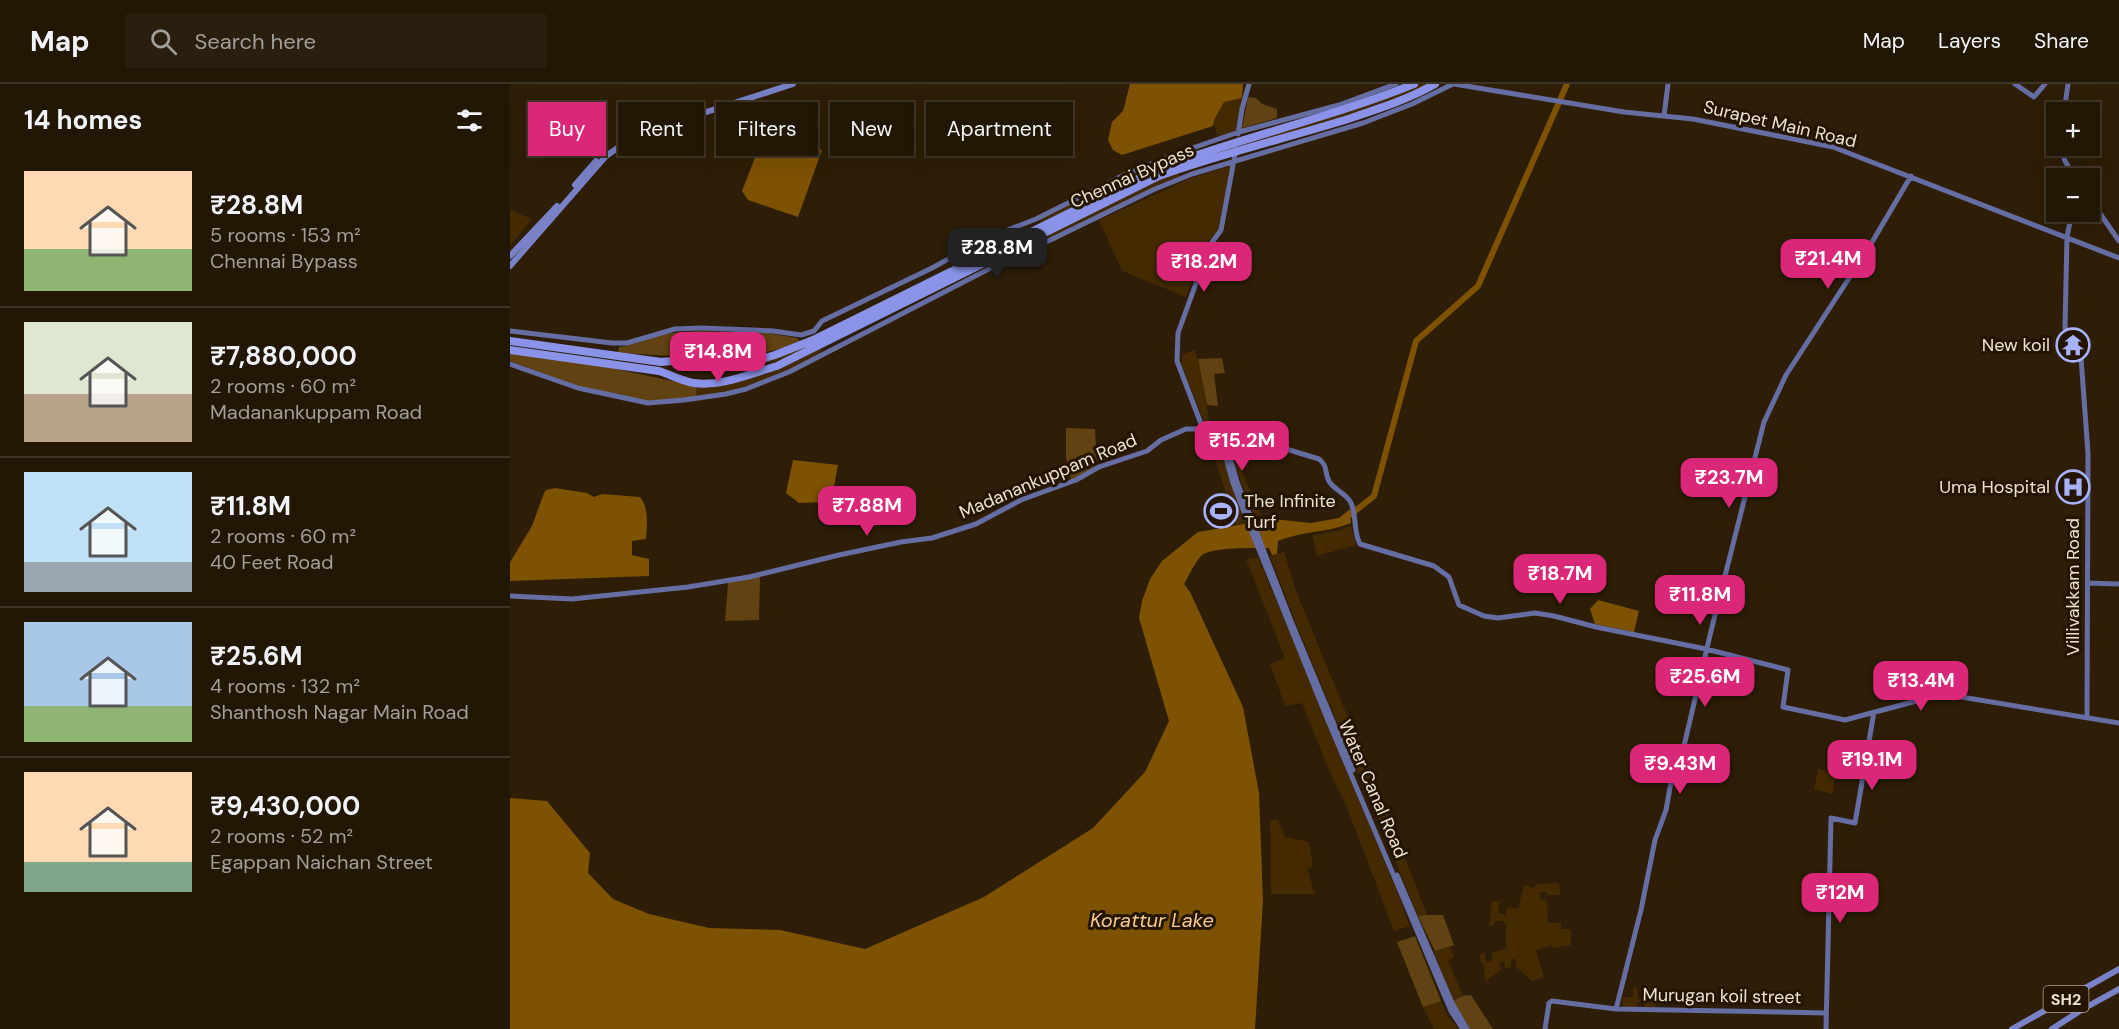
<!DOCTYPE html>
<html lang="en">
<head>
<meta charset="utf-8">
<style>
  :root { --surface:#221605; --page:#2a1f0f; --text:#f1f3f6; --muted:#a29f9a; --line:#3f3527; --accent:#db2777 }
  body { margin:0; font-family:"DM Sans",sans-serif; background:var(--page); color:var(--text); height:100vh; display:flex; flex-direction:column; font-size:22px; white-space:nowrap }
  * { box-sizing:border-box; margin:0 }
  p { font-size:20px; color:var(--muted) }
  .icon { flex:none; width:33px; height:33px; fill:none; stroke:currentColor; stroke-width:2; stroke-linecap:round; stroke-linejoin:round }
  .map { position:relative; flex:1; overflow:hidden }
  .panel { display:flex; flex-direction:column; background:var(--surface); width:510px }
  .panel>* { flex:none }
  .top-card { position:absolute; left:18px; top:18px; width:570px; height:54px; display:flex; gap:12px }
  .controls { position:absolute; left:1536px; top:18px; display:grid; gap:12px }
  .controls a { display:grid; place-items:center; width:54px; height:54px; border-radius:0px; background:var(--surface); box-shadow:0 6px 24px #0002,0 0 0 2px var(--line); font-size:30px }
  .price { position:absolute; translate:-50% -51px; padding:0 14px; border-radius:12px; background:var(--accent); color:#fff; font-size:20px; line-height:39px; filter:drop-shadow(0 2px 3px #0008) }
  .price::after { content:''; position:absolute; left:50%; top:36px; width:18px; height:14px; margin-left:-9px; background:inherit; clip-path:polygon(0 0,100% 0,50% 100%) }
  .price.on { background:#222; color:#fff }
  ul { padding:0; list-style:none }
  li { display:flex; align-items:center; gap:18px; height:150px; padding:0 24px }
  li+li { border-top:2px solid var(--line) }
  li span { display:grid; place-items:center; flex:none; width:168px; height:120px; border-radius:0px; color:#555 }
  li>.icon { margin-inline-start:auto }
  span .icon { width:72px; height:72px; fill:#fffc; stroke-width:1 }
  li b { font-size:26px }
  h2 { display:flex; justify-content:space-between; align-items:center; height:72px; padding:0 24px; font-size:26px }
  .tag { padding:0 21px; border-radius:0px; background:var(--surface); box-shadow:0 6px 24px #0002,0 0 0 2px var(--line); font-size:21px; line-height:54px }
  .tag.on { background:var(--accent); color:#fff }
  header { display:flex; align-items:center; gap:36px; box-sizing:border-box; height:84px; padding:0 30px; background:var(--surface); border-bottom:2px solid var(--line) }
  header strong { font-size:28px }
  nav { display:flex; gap:33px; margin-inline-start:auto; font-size:21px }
  .search { width:420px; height:54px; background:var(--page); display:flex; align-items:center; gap:15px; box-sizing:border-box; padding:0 21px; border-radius:0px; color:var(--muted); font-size:22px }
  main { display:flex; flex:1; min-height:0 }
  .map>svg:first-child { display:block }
  .green { fill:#432a00 }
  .forest { fill:#614212 }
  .water { fill:#7e5203 }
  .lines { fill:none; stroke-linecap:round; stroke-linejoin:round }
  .river { stroke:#7e5203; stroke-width:6 }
  .secondary { stroke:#666da3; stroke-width:5 }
  .primary { stroke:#7981c7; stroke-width:6 }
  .highway { stroke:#8a93e8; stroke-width:8 }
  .labels { text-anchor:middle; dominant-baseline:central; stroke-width:6; stroke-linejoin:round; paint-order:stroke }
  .shield { fill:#241501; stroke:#b0a495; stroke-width:1.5 }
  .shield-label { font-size:16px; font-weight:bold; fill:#ece1d4 }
  .street-label { font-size:18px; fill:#ece1d4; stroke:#241501 }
  .poi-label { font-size:18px; fill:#ece1d4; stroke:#241501; text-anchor:end }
  .water-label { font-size:20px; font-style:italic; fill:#f6c88c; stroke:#241501 }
</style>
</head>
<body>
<header>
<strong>Map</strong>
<div class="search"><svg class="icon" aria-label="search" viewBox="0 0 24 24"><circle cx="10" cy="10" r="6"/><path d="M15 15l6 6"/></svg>Search here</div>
<nav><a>Map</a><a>Layers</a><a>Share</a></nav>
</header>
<main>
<section class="panel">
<h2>14 homes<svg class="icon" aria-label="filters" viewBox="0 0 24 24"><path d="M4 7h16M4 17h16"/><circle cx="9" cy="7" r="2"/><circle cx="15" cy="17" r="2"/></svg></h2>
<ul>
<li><span style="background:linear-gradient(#ffd9b3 65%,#8fb573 0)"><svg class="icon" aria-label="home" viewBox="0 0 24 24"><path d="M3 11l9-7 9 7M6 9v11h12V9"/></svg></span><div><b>₹28.8M</b><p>5 rooms · 153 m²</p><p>Chennai Bypass</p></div></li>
<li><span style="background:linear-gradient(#dfe7d0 60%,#b9a48a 0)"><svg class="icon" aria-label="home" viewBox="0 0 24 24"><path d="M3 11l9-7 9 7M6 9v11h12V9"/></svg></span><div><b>₹7,880,000</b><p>2 rooms · 60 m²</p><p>Madanankuppam Road</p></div></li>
<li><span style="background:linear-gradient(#bfe0f5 75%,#9aa5b1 0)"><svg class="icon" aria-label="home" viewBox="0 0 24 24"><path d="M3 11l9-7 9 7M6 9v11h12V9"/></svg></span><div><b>₹11.8M</b><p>2 rooms · 60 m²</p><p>40 Feet Road</p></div></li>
<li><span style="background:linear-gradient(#a9c7e8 70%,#8fb573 0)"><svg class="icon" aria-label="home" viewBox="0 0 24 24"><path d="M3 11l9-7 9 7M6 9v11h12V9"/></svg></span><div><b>₹25.6M</b><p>4 rooms · 132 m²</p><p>Shanthosh Nagar Main Road</p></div></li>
<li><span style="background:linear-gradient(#ffd9b3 75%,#7fa58c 0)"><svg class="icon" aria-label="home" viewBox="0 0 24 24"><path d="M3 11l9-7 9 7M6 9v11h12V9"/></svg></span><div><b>₹9,430,000</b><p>2 rooms · 52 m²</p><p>Egappan Naichan Street</p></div></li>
</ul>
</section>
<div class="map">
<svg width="1609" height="945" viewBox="0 0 1609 945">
  <rect width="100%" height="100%" fill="#2e1e07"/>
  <path class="green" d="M 909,0 L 922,0 L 840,32 L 698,72 L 271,276 L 245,282 L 286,267 L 648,86 Z
    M 732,14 L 726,46 L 708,53 C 701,37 705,33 714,18 Z
    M 661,73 L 663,77 L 532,139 L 529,135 L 615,93 Z
    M 720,82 L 709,145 L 696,160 L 676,213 L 612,187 L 589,136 L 681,94 Z
    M 667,87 L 670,93 L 540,155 L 537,150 L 650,94 Z
    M 0,126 L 22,135 L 0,162 Z
    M 310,264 L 312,268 C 268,292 238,305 187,313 L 186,302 L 202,302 Z
    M 685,266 L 691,289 L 699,336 L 705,338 L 711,345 L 695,340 L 671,279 L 673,270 Z
    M 696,348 L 704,350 L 708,356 L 735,442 L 727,443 Z
    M 717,353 L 723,354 L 731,386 L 754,437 L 747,439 L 725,382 Z
    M 841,442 L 846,461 L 807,472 L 802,451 L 831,446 Z
    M 774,468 L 786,507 L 834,624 L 855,669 L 917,831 L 908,832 L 789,547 L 760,472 Z
    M 748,473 L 886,805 L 900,842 L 884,847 L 836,721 L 819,686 L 792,619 L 775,622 L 760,580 L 775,574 L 736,475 Z
    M 1308,685 L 1325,689 L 1323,710 L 1304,705 Z
    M 760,736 L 768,736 L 775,753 L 799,758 L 803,783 L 797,784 L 805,810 L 761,810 Z
    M 1049,799 L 1050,811 L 1037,811 L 1037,808 L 1030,808 L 1030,815 L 1037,817 L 1038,839 L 1051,839 L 1051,845 L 1061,845 L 1061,861 L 1043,864 L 1042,861 L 1026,866 L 1034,893 L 1022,897 L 1006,883 L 1005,875 L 1001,875 L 1001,883 L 995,884 L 994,878 L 990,879 L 991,885 L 975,898 L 974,882 L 971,878 L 969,870 L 975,869 L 976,878 L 982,877 L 982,868 L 996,865 L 996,841 L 993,837 L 986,837 L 983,842 L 979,842 L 982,817 L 990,817 L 988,829 L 996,831 L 997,823 L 1008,825 L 1014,801 L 1024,804 L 1026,800 Z
    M 940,862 L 944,873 L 938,877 L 953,912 L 943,917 L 923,868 Z
    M 1123,904 L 1127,904 L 1128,914 L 1132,915 L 1132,904 L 1149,904 L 1149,917 L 1146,917 L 1146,924 L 1134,923 L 1134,918 L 1128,918 L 1127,923 L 1113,923 L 1113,913 L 1123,913 Z
    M 931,917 L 938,932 L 949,945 L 924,945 L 913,923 Z"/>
  <path class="forest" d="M 738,13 L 746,14 L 752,20 L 767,25 L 767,34 L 732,44 Z
    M 191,247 L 257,249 L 287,254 L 290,257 C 258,271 234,273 199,272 L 199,269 L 188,269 L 187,273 L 108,269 L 109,263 C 121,262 131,257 142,254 C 159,248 175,248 191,247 Z
    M 0,268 L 83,280 L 186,302 L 187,313 L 138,317 L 68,302 L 0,277 Z
    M 712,274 L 715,289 L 704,290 L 708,322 L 697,321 L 688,275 Z
    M 556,344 L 585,345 L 587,381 L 561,396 L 556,373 Z
    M 250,492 L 249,536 L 215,537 L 218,499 Z
    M 917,831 L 933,831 L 944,861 L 925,867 L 908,832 Z
    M 905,852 L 931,917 L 913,923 L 887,858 Z
    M 961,911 L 983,945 L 960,945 L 943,917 L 953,912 Z"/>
  <path class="water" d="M 620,0 L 733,0 L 732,14 L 714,18 L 705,34 L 703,42 L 612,71 L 603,66 L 598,56 L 602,38 L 613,27 Z
    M 253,53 L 312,66 L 288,133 L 238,116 L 232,107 Z
    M 283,376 L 328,381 L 321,418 L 289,419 L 276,409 Z
    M 45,404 L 77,409 L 84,413 L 92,410 L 130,413 C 139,423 137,442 136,455 L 122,457 L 122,471 L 139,475 L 139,492 L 0,497 L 0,479 L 2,475 L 22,442 L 34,409 L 36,406 Z
    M 840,425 L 841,439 C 817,449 791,447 768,457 L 767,470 L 762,471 L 759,464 C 745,464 702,463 692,471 C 685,478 679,491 674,500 L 680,508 L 733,623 L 749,709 L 753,817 L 745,945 L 0,945 L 0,714 L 37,717 L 80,769 L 78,789 L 103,815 L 139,830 L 199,844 L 270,846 L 355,865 L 474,813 L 583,744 L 635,688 L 659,637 L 629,534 L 632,517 L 640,495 L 652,477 L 688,448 L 763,435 L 801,439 L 829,434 Z
    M 1088,516 L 1129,527 L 1124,548 L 1085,540 L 1080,525 Z"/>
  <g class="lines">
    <path class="river" d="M 840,431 L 864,412 L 906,257 L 968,202 L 1057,0"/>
    <path class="secondary" d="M 944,0 L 1114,28 L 1183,35 L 1323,63 L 1609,174
      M 1505,0 L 1524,13 L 1535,0
      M 1554,28 L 1558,0
      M 1154,32 L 1158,0
      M 728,50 L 732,25 L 739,0
      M 1550,62 L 1555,77 L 1565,94
      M 1580,115 L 1609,157
      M 1562,128 L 1557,153 L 1555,244 C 1558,252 1567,253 1570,260 L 1578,369 L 1577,634
      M 0,247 L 102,259 L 117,259 L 165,245 L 192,244 L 263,247 L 291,251 L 304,247 L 312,237 L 422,184 L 475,155 L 526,135 L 614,91 L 665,70 L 729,48 L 829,21 L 886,0
      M 0,280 L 68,304 L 138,319 L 174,316 L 216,310 L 236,305 L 279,288 L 512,168 L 524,164 L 645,105 L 682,90 L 853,39 L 902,20 L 943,0
      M 693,345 L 667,277 L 668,249 L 700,161 L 711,146 L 726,65
      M 705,348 L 713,363 L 723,399 L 737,436 L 817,634 L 941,927 L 953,945
      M 713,349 L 727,398 L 781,537 L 843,686
      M 1578,499 L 1609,500
      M 0,512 L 62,515 L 178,503 L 239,493 L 329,471 L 391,458 L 422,454 L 466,440 L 511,416 L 566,396 L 589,383 L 637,367 L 651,356 L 676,345 L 693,345 L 750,357 L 809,375 C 817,381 815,387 818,395 C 822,406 836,408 841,419 C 847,432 843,448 850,460 L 924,482 L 939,493 L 949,521 L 974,532 L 988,534 L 1025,529 L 1044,532 L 1086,543 L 1196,565 L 1278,586 L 1273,623 L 1335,636 L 1433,610 L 1609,639
      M 887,791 L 942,919 L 957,945
      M 1106,925 L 1316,929
      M 1035,945 L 1039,919 L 1042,917 L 1106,925 L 1131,826 L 1145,756 L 1156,726 L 1163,687 L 1166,681 L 1170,679 L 1201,547 L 1254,338 L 1276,291 L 1358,165 L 1401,92
      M 1316,945 L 1321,734 L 1345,739 L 1364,628"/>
    <path class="primary" d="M 65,101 L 86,77
      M 0,172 L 47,122
      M 0,182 L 96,72 L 122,54 L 156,41 L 283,0
      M 1502,945 L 1609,885
      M 1542,945 L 1573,925 L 1609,905"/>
    <path class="highway" d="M 0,257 L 151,278 L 185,275 L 232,277 L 248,276 L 265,271 L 303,256 L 648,85 C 732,53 820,34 904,0
      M 0,266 L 149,287 C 161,291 172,297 184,299 C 211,303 242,289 267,282 L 649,92 C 710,70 773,55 835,36 C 865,26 897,16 925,0"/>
  </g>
  <defs>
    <g id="temple-ring" transform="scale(1.725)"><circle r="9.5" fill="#241501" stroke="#a7b1fc" stroke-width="1.5"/><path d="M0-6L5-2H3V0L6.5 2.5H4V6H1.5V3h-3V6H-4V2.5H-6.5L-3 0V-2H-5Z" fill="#a7b1fc"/></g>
    <g id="hospital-ring" transform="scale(1.725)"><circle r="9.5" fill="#241501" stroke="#a7b1fc" stroke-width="1.5"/><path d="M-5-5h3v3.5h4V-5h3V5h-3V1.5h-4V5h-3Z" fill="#a7b1fc"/></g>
    <g id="stadium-ring" transform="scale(1.725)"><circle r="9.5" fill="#241501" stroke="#a7b1fc" stroke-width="1.5"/><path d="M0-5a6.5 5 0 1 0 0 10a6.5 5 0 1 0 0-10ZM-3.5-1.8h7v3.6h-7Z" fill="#a7b1fc"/></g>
  </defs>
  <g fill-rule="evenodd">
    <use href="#temple-ring" x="1563" y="261"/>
    <use href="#hospital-ring" x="1563" y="403"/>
    <use href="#stadium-ring" x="711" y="427"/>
  </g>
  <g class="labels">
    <rect class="shield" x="1533.5" y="902" width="45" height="26" rx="4.5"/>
    <g class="shield-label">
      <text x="1556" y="915">SH2</text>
    </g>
    <g class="street-label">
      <text transform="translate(1270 40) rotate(13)">Surapet Main Road</text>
      <text transform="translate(622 92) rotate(-24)">Chennai Bypass</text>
      <text transform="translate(538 392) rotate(-23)">Madanankuppam Road</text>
      <text transform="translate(1563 503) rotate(-90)">Villivakkam Road</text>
      <text transform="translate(863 705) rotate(67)">Water Canal Road</text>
      <text transform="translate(1212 912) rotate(1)">Murugan koil street</text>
    </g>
    <g class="poi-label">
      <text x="1540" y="261">New koil</text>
      <text x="1540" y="403">Uma Hospital</text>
      <text x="734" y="417" text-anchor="start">The Infinite<tspan x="734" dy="21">Turf</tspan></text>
    </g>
    <g class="water-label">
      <text x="642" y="836">Korattur Lake</text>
    </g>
  </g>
</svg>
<div class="controls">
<a>+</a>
<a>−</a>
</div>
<b class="price on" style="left:487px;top:195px">₹28.8M</b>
<b class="price" style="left:1318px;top:206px">₹21.4M</b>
<b class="price" style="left:694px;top:209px">₹18.2M</b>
<b class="price" style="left:208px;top:299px">₹14.8M</b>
<b class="price" style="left:732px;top:388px">₹15.2M</b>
<b class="price" style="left:1219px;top:425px">₹23.7M</b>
<b class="price" style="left:357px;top:453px">₹7.88M</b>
<b class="price" style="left:1050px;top:521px">₹18.7M</b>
<b class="price" style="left:1190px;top:542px">₹11.8M</b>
<b class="price" style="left:1195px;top:624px">₹25.6M</b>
<b class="price" style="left:1411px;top:628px">₹13.4M</b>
<b class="price" style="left:1362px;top:707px">₹19.1M</b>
<b class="price" style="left:1170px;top:711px">₹9.43M</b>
<b class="price" style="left:1330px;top:840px">₹12M</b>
<div class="top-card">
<a class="tag on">Buy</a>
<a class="tag">Rent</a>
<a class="tag">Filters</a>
<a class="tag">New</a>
<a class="tag">Apartment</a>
</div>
</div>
</main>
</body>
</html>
